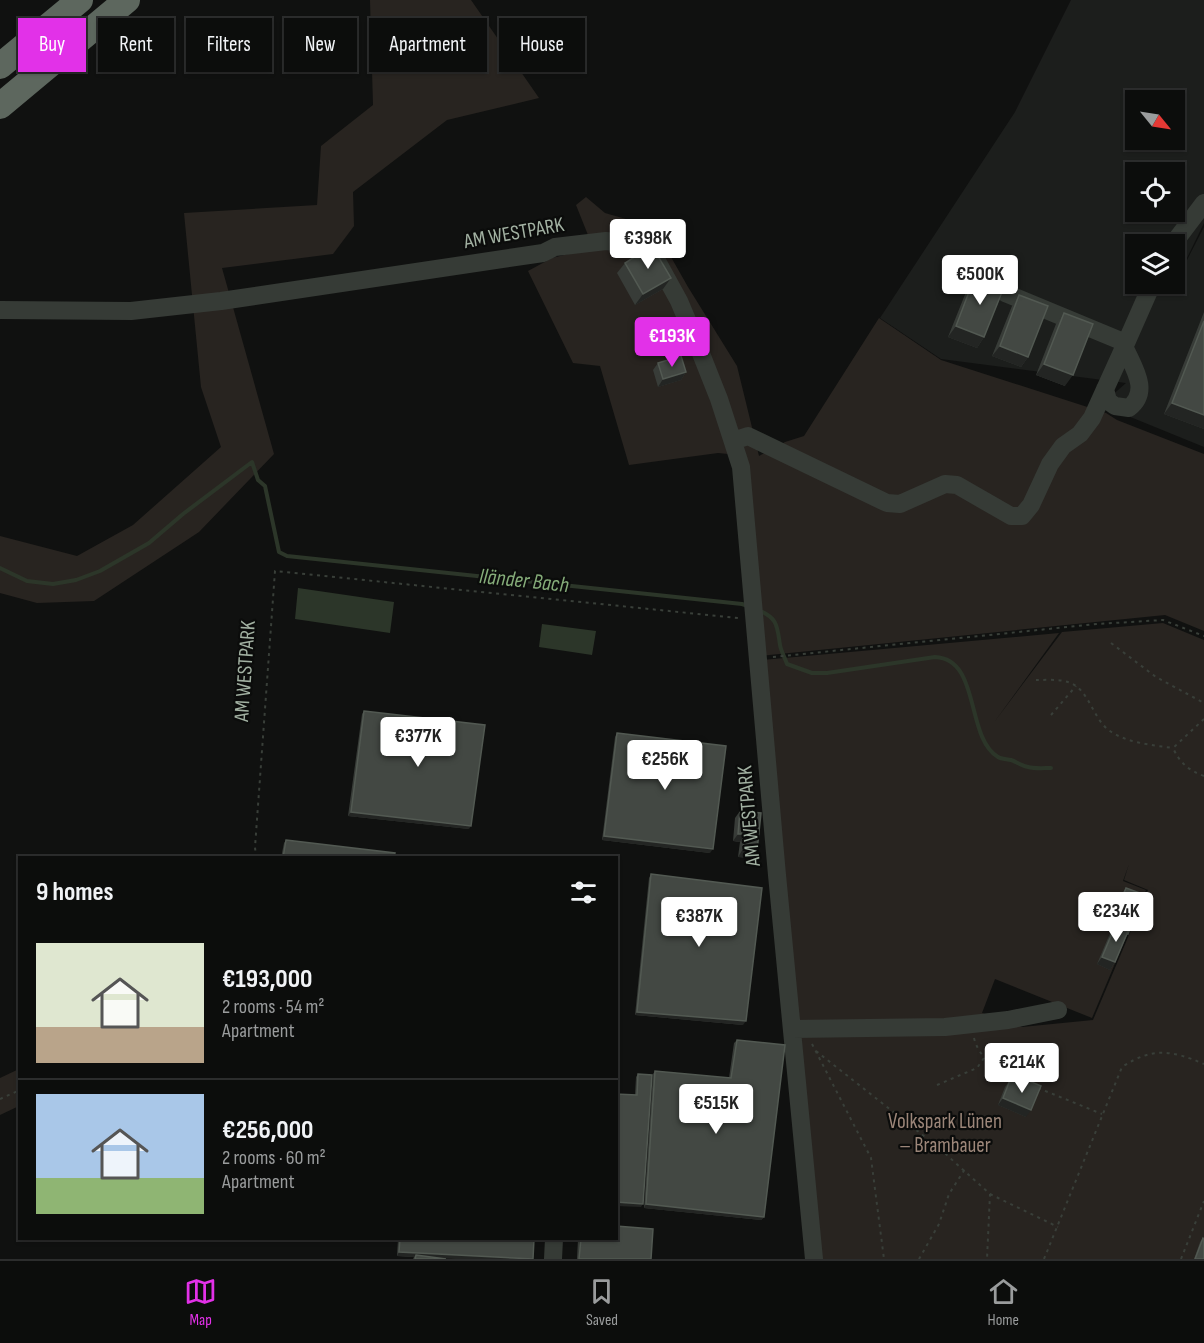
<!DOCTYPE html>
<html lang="en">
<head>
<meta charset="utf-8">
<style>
  :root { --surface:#0c0d0c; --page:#1a1b1a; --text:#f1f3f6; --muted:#9a9c9d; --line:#2c2d2d; --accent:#e231e8 }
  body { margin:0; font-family:"Sofia Sans Condensed",sans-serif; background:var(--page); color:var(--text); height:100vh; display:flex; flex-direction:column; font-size:22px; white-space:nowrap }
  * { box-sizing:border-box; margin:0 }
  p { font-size:20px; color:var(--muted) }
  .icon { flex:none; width:33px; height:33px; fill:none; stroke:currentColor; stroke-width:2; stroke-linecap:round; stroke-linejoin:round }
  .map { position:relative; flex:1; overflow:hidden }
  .drawer { position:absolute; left:18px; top:856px; width:600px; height:384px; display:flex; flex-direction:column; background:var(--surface); border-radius:0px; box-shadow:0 2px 4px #0004,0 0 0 2px var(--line) }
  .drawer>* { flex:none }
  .top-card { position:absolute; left:18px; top:18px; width:600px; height:54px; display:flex; gap:12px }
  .needle { width:39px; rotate:120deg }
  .buttons { position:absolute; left:1125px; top:90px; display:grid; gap:12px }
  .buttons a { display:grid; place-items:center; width:60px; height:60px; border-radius:0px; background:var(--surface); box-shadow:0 2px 4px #0004,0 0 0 2px var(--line); font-size:30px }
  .price { position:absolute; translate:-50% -51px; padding:0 14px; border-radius:6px; background:#fff; color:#222; font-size:20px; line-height:39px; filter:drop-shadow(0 2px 3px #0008) }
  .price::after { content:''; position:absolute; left:50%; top:36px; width:18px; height:14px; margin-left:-9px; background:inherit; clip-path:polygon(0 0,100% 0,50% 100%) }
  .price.active { background:var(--accent); color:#fff }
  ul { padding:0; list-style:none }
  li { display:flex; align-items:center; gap:18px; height:150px; padding:0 18px }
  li+li { border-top:2px solid var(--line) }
  li span { display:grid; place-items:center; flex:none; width:168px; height:120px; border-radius:0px; color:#555 }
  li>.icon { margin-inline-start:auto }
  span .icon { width:72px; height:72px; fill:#fffc; stroke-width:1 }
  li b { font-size:26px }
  h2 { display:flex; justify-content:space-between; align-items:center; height:72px; padding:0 18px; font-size:26px }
  .tag { padding:0 21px; border-radius:0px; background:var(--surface); box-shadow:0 2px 4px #0004,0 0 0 2px var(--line); font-size:21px; line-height:54px }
  .tag.active { background:var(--accent); color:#fff }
  .dock { display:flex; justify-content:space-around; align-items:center; height:84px; border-top:2px solid var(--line); background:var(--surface); font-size:16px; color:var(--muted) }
  .dock a { display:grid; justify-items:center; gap:3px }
  .dock .active { color:var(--accent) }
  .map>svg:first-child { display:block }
  .built { fill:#1c1e1c; fill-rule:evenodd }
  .green { fill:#282420; fill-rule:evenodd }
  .water { fill:#2c3629 }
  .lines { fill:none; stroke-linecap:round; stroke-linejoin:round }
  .stream { stroke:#2c3629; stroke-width:4 }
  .path { stroke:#393f39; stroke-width:2; stroke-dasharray:3 4.5; stroke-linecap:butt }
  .minor { stroke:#363b36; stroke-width:18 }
  .highway { stroke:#5d675e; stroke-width:26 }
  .wall { fill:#383c38 }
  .shaded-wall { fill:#232523 }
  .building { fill:#434843; stroke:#525952; stroke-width:1.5 }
  .labels { text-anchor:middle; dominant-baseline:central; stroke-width:4.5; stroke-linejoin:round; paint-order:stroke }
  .street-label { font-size:21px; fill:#a2b1a2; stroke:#0b0c0b }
  .park-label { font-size:21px; fill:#9c8679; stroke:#0b0c0b }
  .water-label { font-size:22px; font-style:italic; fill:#85ac79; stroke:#0b0c0b }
</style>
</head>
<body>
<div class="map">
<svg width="1204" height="1259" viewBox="0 0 1204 1259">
  <rect width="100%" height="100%" fill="#101110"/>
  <path class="built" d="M 1071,0 L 1204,0 L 1204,223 L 1169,295 L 1204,227 L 1204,447 L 1101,405 L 1126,383 L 941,359 L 880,318 L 1015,112 ZM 1136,100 L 1174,100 L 1174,140 L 1136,140 ZM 1136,172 L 1174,172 L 1174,212 L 1136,212 ZM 1136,244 L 1174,244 L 1174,284 L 1136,284 Z"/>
  <path class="green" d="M 370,0 L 471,0 L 539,98 L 447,120 L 353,192 L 354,226 L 333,254 L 222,268 L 274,454 L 199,532 L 94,601 L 37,603 L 0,593 L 0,536 L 77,556 L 133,525 L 221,447 L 201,387 L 184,213 L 317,205 L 321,146 L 373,105 Z
    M 586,197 L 605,213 L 654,227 L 688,287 L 737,366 L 759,456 L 785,442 L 804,436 L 879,318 L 941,360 L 1106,413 L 1117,420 L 1204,454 L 1204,631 L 1165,615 L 760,656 L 739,455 L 718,453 L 629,465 L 600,366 L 573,363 L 528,271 L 552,258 L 580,251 L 592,245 L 576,205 Z
    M 1163,623 L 1204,640 L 1204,1259 L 813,1259 L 761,660 L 1059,633 L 995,721 L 1062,632 ZM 1129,864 L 1124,880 L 1148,890 L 1093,1020 L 1022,1027 L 982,1013 L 995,979 L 1092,1018 L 1146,890 L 1123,881 Z
    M 19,1069 L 19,1106 L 0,1115 L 0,1078 Z"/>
  <path class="water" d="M 298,588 L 394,602 L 390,633 L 295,619 Z
    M 542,624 L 596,631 L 592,655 L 539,647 Z"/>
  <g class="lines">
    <path class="stream" d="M 0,568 L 27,581 L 53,584 L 76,580 L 100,571 L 149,543 L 183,514 L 252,462 L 258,480 L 265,486 L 279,552 L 287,556 L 742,604 L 748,606
      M 758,610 C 778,618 777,626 780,645 C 781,651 785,658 787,664 L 812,673 L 827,673 L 935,657 C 981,659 965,737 998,757 C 1001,759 1007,759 1011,760 C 1017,762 1022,766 1028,767 C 1035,769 1044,768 1051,768"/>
    <path class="path" d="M 1111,643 L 1156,677 L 1204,703
      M 773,657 L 1097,624 L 1163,620 L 1204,636
      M 1036,680 C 1046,680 1059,679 1068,682 C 1090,689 1092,719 1110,731 C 1127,743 1152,745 1173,748
      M 1051,715 L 1076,686
      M 1204,719 L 1173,748 C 1180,763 1188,770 1204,776
      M 256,858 L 255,847 L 275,571 L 738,618
      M 974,1038 C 980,1063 1006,1074 1027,1083
      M 812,1044 L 871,1158 L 884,1259
      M 816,1051 L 939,1148 L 990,1194 L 987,1259
      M 937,1085 L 977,1068 L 984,1058
      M 1038,1088 L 1102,1114
      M 0,1099 L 20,1090
      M 990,1194 L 1058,1227
      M 919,1259 L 939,1224 L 949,1194 L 965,1169
      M 1044,1259 L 1122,1067 C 1152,1047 1172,1050 1204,1064
      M 1181,1259 L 1204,1201"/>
    <path class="minor" d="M 1173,244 L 1204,203
      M 1005,293 L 1126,343 L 1152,284
      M 0,310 L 131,311 L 221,301 L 543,253 L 555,247 L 606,241 L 639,245 L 657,261 L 679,301 L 698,346 L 719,399 L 741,467 L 777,875 L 814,1259
      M 1105,389 L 1108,401 L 1115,406 L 1129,408 C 1151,391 1133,367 1124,346
      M 733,441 L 748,436 L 887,503 L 900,504 L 945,484 L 957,485 L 1011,516 L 1022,516 L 1031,505 L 1050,464 L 1063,446 L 1080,434 L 1092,418 L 1126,343
      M 792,1029 L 945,1027 L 1008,1020 L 1058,1010
      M 553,1259 L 554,1239"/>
    <path class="highway" d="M 0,66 L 80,0
      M 0,106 L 127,0"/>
  </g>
  <path class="wall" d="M 625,263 L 663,289 L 635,305 L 617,273 Z
    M 975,276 L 984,337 L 977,348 L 948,337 L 968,287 Z
    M 1019,295 L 1028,357 L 1021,367 L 992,356 L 1012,306 Z
    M 1204,312 L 1204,429 L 1164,414 Z
    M 1064,313 L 1065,386 L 1036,375 L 1056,324 Z
    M 658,363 L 686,372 L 681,380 L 658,387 L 653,370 Z
    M 364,711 L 469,829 L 348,816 L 362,714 Z
    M 617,733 L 710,853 L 602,840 L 615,737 Z
    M 740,811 L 757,851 L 752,858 L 738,857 L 740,842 L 733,841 L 735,818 Z
    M 286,840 L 394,858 L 281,858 L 284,843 Z
    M 651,874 L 743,1025 L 635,1015 L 649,878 Z
    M 1126,888 L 1137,915 L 1126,937 L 1115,962 L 1110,970 L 1097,964 L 1111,931 L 1116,924 L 1122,927 L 1125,920 L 1112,915 L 1121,895 Z
    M 737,1040 L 764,1217 L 761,1220 L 644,1208 L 653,1074 L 655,1071 L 729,1078 L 734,1043 Z
    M 638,1074 L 641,1207 L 635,1095 L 636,1077 Z
    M 1010,1080 L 1023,1085 L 1027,1080 L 1026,1117 L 998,1105 L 1005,1087 Z
    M 1203,1238 L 1204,1259 L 1194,1259 L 1200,1242 Z
    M 398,1239 L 534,1239 L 441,1258 L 446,1259 L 413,1259 L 414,1257 L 397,1256 Z
    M 578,1239 L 616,1239 L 651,1259 L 577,1259 Z"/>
  <path class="shaded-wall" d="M 671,278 L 663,289 L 635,305 L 643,294 Z
    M 956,326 L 984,337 L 977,348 L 948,337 Z
    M 1000,346 L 1028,357 L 1021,367 L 992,356 Z
    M 1044,364 L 1073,375 L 1065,386 L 1036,375 Z
    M 686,372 L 681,380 L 658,387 L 663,379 Z
    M 1172,403 L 1204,415 L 1204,429 L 1164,414 Z
    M 351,812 L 471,826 L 469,829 L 348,816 Z
    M 738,834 L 745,834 L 740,842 L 733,841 Z
    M 604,836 L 713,849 L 710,853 L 602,840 Z
    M 743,849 L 757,851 L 752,858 L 738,857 Z
    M 1118,908 L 1137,915 L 1131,923 L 1127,917 L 1125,920 L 1112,915 Z
    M 1102,957 L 1115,962 L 1110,970 L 1097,964 Z
    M 637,1012 L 746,1021 L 743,1025 L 635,1015 Z
    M 1003,1098 L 1031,1110 L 1026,1117 L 998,1105 Z
    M 616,1202 L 643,1204 L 641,1207 L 616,1206 Z
    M 646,1204 L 764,1217 L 761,1220 L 644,1208 Z
    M 399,1252 L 532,1259 L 455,1259 L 415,1257 L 416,1255 L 414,1257 L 397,1256 Z"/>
  <path class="building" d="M 652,246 L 671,278 L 643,294 L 625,263 Z
    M 975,276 L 1004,287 L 984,337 L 956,326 Z
    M 1019,295 L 1048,306 L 1028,357 L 1000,346 Z
    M 1064,313 L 1093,324 L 1073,375 L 1044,364 Z
    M 1204,321 L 1204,415 L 1172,403 Z
    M 681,356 L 686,372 L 663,379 L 658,363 Z
    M 364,711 L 485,725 L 471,826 L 351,812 Z
    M 617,733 L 726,746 L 713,849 L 604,836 Z
    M 740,811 L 761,813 L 757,851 L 743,849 L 745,834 L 738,834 Z
    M 286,840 L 395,853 L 394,858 L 283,858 Z
    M 651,874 L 762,888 L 746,1021 L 637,1012 Z
    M 1126,888 L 1145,895 L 1137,915 L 1118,908 Z
    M 1127,917 L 1134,919 L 1128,934 L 1127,933 L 1129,929 L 1123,927 Z
    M 1116,924 L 1129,929 L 1115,962 L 1102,957 Z
    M 737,1040 L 785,1045 L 764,1217 L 646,1204 L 655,1071 L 731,1078 Z
    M 638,1074 L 652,1075 L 643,1204 L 616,1202 L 616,1094 L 637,1095 Z
    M 1010,1080 L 1025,1086 L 1027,1080 L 1041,1086 L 1031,1110 L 1003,1098 Z
    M 616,1226 L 653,1229 L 651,1259 L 579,1259 L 581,1239 L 616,1239 Z
    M 1203,1238 L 1204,1239 L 1204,1259 L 1195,1259 Z
    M 400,1239 L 534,1239 L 533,1259 L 399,1252 Z
    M 416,1255 L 446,1259 L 415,1259 Z"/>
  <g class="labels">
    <g class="street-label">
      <text transform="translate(514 233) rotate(-10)">AM WESTPARK</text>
      <text transform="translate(245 671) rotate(-86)">AM WESTPARK</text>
      <text transform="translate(749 816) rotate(-95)">AM WESTPARK</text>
    </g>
    <g class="park-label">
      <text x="945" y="1121">Volkspark Lünen<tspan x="945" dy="24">– Brambauer</tspan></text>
    </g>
    <g class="water-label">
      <text transform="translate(524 581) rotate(6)">Iländer Bach</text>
    </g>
  </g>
</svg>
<div class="buttons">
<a><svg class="needle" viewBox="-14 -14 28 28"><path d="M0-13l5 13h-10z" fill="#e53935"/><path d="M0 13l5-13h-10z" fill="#9a9c9d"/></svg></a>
<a><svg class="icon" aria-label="locate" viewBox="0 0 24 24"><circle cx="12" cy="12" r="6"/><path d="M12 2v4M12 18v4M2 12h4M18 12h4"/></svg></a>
<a><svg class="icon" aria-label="layers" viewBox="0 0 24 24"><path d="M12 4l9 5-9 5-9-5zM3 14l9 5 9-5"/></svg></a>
</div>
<b class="price" style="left:648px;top:270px">€398K</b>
<b class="price" style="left:980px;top:306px">€500K</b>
<b class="price active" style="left:672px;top:368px">€193K</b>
<b class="price" style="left:418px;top:768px">€377K</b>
<b class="price" style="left:665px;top:791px">€256K</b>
<b class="price" style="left:1116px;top:943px">€234K</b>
<b class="price" style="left:699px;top:948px">€387K</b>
<b class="price" style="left:1022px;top:1094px">€214K</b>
<b class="price" style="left:716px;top:1135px">€515K</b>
<div class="top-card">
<a class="tag active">Buy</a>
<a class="tag">Rent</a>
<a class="tag">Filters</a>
<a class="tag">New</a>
<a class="tag">Apartment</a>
<a class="tag">House</a>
</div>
<section class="drawer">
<h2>9 homes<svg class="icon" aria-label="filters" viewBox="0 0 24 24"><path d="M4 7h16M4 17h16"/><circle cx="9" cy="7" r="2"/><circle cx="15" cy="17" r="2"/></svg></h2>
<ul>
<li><span style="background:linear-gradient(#dfe7d0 70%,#b9a48a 0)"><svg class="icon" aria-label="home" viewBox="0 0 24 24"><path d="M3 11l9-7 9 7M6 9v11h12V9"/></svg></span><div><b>€193,000</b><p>2 rooms · 54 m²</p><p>Apartment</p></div></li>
<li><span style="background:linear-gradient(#a9c7e8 70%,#8fb573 0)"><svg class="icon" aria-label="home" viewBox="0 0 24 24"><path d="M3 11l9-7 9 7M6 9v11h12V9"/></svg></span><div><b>€256,000</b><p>2 rooms · 60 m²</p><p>Apartment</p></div></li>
</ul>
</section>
</div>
<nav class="dock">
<a class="active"><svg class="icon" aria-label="map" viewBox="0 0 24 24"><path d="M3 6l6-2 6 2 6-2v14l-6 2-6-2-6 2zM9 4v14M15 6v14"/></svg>Map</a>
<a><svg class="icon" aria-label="saved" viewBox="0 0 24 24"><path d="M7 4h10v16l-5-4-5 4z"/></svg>Saved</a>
<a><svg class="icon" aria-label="home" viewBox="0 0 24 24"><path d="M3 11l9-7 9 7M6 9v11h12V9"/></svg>Home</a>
</nav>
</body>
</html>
